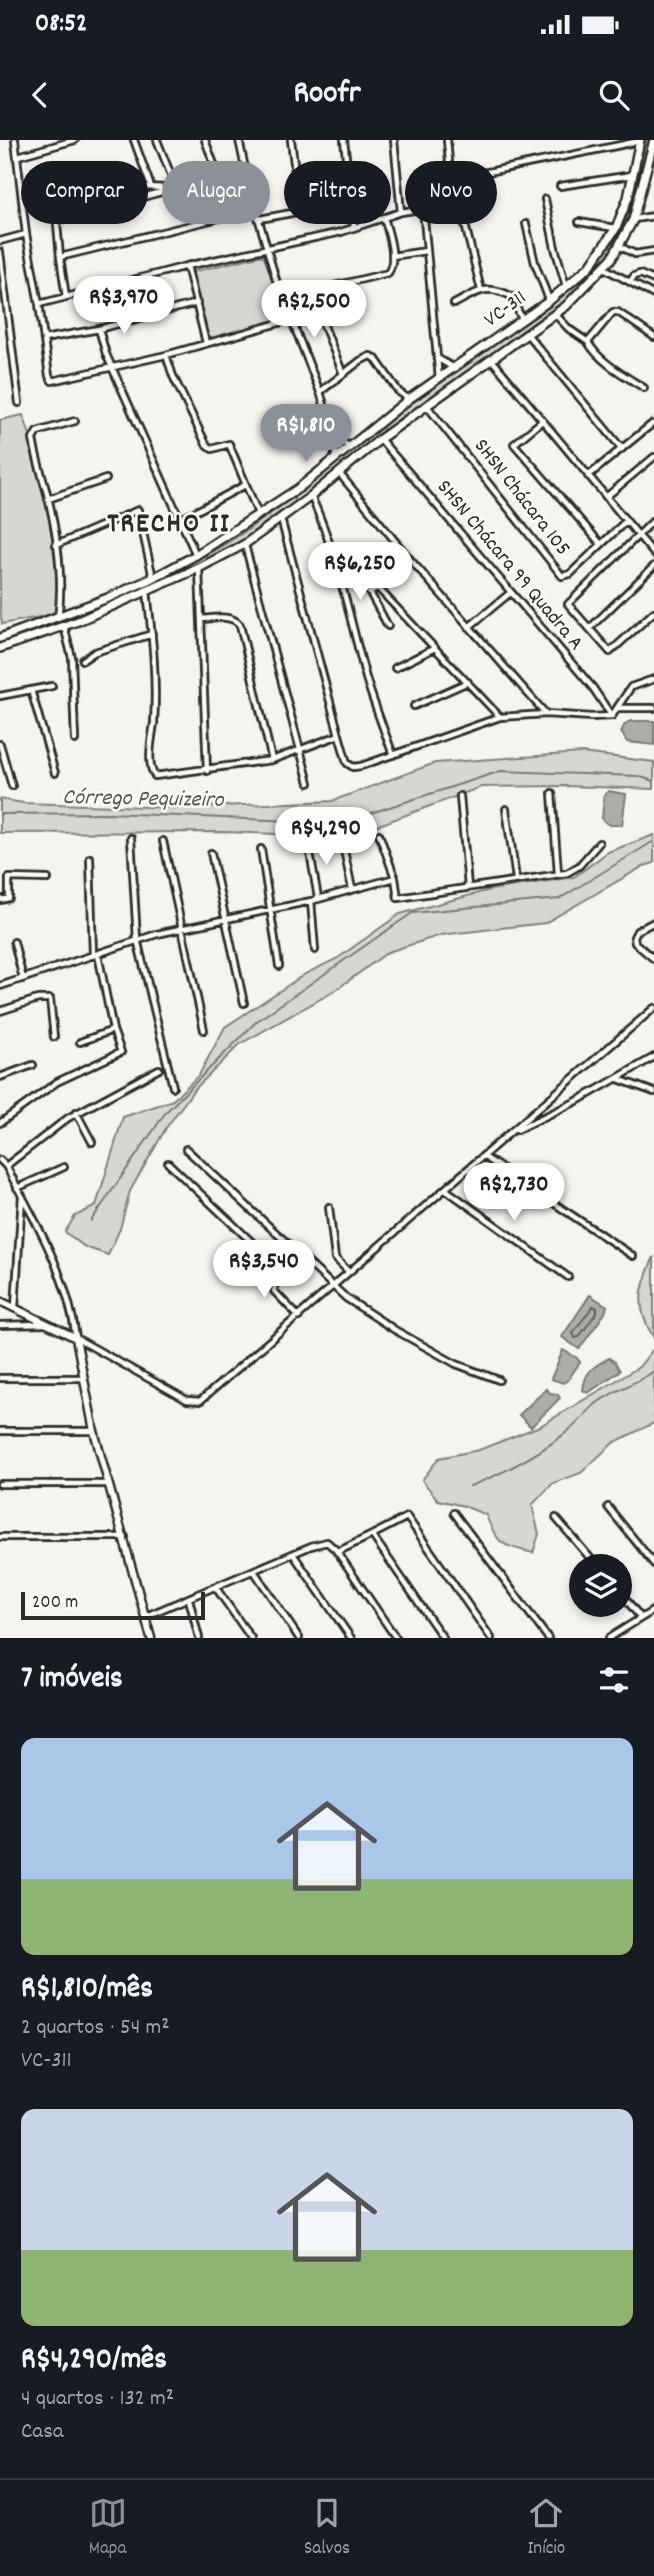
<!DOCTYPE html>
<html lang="pt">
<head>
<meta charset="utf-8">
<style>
  :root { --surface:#171b24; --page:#242831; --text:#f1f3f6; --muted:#9ea1a6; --line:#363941; --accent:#8c9099 }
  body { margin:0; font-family:Dekko,sans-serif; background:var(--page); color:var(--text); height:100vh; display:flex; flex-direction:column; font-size:26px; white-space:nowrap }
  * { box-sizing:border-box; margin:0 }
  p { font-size:23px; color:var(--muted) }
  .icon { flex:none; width:38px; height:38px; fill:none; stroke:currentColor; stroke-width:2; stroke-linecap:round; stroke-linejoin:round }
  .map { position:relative; height:1498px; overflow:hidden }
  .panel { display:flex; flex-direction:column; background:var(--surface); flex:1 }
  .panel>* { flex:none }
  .banner { position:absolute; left:21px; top:21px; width:612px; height:63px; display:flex; gap:14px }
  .fabs { position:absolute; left:569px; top:1414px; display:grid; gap:14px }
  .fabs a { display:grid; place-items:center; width:63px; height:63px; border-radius:50%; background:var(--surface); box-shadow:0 4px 10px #0003; font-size:35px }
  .scale { position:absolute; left:21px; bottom:18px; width:184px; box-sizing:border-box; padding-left:7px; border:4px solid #2b2b2b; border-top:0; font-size:19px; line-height:24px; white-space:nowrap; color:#2b2b2b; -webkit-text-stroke:5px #fdfcf7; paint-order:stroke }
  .price { position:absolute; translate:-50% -60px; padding:0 16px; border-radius:24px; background:#fff; color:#222; font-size:23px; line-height:46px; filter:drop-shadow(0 2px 4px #0008) }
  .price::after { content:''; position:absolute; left:50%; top:42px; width:21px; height:16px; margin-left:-10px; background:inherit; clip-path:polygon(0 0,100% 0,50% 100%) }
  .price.current { background:var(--accent); color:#fff }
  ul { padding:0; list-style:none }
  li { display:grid; align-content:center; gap:14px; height:371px; padding:0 21px }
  li span { display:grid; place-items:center; height:217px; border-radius:14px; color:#555 }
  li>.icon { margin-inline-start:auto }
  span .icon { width:126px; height:126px; fill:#fffc; stroke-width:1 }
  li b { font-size:30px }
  h2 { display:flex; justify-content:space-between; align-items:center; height:84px; padding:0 21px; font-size:30px }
  .pill { padding:0 24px; border-radius:32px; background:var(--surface); box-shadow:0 4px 10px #0003; font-size:24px; line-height:63px }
  .pill.current { background:var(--accent); color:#fff }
  .status { display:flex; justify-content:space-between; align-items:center; height:49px; padding:0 35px; background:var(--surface); direction:ltr }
  .status svg { height:19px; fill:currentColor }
  header { display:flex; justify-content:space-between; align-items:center; height:91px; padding:0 21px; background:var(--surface); font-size:32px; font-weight:800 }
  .tabs { display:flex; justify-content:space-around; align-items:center; height:98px; border-top:2px solid var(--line); background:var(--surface); font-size:19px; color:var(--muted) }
  .tabs a { display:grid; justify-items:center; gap:4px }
  .tabs .current { color:var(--accent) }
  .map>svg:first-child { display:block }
  .green { fill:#d7d6d2; stroke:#81807e; stroke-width:2 }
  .water { fill:#adaca9; stroke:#797877; stroke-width:2 }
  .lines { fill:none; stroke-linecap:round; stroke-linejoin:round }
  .shore { stroke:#5f5f5d; stroke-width:2 }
  .stream { stroke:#797877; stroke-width:2 }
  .minor-casing { stroke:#2b2b2b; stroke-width:10 }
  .tertiary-casing { stroke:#2b2b2b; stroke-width:11 }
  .secondary-casing { stroke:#2b2b2b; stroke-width:12 }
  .minor { stroke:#fdfcf7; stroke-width:4.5 }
  .tertiary { stroke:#fdfcf7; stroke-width:6 }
  .secondary { stroke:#fdfcf7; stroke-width:7 }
  .labels { text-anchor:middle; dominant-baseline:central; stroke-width:5; stroke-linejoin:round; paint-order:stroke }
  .street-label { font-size:21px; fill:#2b2b2b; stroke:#fdfcf7 }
  .water-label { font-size:23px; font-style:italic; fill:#585857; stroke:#fdfcf7 }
  .district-label { font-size:28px; font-weight:bold; letter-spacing:2px; fill:#2b2b2b; stroke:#fdfcf7 }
</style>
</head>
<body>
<div class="status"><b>08:52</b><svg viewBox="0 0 49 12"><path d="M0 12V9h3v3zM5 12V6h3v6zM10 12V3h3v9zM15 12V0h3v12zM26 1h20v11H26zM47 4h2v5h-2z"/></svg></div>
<header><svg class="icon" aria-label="back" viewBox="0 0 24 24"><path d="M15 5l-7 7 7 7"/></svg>Roofr<svg class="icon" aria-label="search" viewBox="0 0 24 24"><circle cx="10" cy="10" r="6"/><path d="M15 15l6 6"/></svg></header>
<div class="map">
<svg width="654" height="1498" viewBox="0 0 654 1498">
  <rect width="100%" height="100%" fill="#f5f4ef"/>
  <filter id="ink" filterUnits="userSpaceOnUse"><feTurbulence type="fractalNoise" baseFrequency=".0143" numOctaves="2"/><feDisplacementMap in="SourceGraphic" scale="14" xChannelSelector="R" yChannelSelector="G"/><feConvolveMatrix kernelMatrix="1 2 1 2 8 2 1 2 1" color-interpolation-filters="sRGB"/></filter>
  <g filter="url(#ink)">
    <path class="green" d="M 646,0 L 648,0 L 627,86 L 606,123 L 562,164 L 384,291 L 380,285 L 542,171 L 573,147 L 597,122 L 629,73 Z
      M 263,115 L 285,169 L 286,180 L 212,200 L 208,199 L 192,132 Z
      M 23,275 C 38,314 72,438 55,474 L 2,484 L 0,468 L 0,280 Z
      M 293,356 L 296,363 C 284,371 274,381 261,389 C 181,440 89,473 0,505 L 0,503 C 39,493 75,477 111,461 C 176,433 238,402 293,356 Z
      M 582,613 L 654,622 L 654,649 L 565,646 L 481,647 L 347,697 L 225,692 L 0,693 L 0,659 L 23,663 L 178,668 L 332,661 L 435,623 Z
      M 654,695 L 654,723 L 644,726 L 545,783 L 441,795 L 388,812 L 333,852 L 240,904 L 193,951 L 166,988 L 130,1051 L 120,1089 L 108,1115 L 85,1107 L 65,1092 L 75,1076 L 96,1066 L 123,977 L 173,960 L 199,935 L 225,887 L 305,834 L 338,818 L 400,774 L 490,750 L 574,737 L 608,712 Z
      M 654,1117 L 654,1198 C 635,1168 639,1149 654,1117 Z
      M 654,1208 L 654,1283 L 613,1303 L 581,1333 L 553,1343 L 532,1365 L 539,1394 L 533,1413 C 502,1405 498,1406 486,1375 L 464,1366 L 438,1360 L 422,1340 L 439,1318 L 479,1310 L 540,1286 L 639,1227 Z"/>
    <path class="water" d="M 631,581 L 654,581 L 654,605 L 627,602 L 621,592 L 625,584 Z
      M 608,651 L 626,654 L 622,685 L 609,685 L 602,679 L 604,656 Z
      M 590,1155 L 607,1166 L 605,1173 L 579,1209 L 562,1197 Z
      M 563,1210 L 577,1218 L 580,1222 L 568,1240 L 563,1243 L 551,1239 Z
      M 609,1218 L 615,1222 L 620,1231 L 588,1253 L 583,1250 C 585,1231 593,1227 609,1218 Z
      M 546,1249 L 550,1253 L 557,1254 L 560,1258 L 531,1287 L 519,1275 Z"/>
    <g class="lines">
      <path class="shore" d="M 593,1166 L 597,1168 L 597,1172 L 579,1197 L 575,1198 L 573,1193 Z"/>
      <path class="stream" d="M 0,674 L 110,673 L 340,683 L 501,631 L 637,636 L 654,641
        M 91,1081 L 166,972 L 257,881 L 412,773 L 559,759 L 654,701
        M 470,1346 C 506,1332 544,1312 574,1286 C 582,1279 588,1270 597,1263 C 614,1250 636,1244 654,1231"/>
      <g class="minor-casing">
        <path id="minor" d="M 15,0 L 26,94 L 39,164 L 49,236 L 52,241 L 166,215 L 293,179
          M 134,0 L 151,47
          M 157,0 L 176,48
          M 205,0 L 221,43
          M 239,0 L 248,42 L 276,140 L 320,252 L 335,299 L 335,318
          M 291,0 L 296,39 L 305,40 L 346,28
          M 344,0 L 354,87
          M 394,0 L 401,72
          M 447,0 L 453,64
          M 18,16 L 75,0
          M 483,33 L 640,1
          M 560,46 L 632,35
          M 545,59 L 555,108 L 566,146
          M 423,68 L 439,239
          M 260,79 L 349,62
          M 634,79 L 654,76
          M 56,81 L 172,49 L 248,42
          M 579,82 L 615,88
          M 526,84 L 535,123 L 549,160
          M 0,101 L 26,94
          M 619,106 L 635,114 L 654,111
          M 0,112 L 19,263
          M 392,116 L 426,111
          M 60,117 L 55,62 L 59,53 L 143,47 L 167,48
          M 187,126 L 206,203
          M 604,128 L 654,155
          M 630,142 L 634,136 L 640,134 L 654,140
          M 66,157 L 60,117 L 256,69
          M 284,158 L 388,133 C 398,118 388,93 384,77
          M 39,164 L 187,126 L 341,92 L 401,72 L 453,64 L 462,72 L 481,150
          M 454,164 C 477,152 486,143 511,156 L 522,179
          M 555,174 L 569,189 L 588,202 L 613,172 L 618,172 L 654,197
          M 323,183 L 343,234
          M 99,189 L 106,214 L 196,415
          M 527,194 L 622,309
          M 44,199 L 99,189 L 197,163
          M 588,202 C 598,221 625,236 644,248
          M 166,215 L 173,236 L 206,304 L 212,309 L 229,304 L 259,376
          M 437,218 L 454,228
          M 492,220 L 654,414
          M 320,252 L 360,221 L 370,216 L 375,218 L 399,252 L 409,259
          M 427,266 L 562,436 L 570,434 L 626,381
          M 542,281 L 514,304 L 600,403
          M 335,299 L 350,306
          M 380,299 L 593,548 L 611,575
          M 339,333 L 409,418 L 546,574
          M 588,336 L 652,284
          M 311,356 C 338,416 349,476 366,538 C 374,564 384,590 393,615
          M 606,357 L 654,317
          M 48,359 L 106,339
          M 281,379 L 339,595 L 347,623 L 353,627 L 361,626 L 500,577 L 546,574 L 592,577 L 612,576
          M 180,380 L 245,345
          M 654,380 L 568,464 L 610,512 L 654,472
          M 56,405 L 138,370 L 153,438
          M 245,405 L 309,643
          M 337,423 L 343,424 L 370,453 L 388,486
          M 199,429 L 207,631
          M 377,447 L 500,577
          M 147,451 C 152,495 157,538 154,583 C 152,597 146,625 155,636 L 272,620 L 240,485 C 232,474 214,478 202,479
          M 370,453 L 409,418
          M 58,478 C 64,439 57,395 48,357 C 43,338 36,318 33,299 L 37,292 L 75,281
          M 64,486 L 72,518 L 75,600
          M 469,487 L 510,453
          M 590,488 L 654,426
          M 83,520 L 95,512 L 152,494
          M 395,528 L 435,508
          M 31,550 L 55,633
          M 0,556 L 52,546
          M 414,566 L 468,542
          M 617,568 L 631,547 L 654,539
          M 612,576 L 617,568 L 654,568
          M 0,604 L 12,646
          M 272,620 L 339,595
          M 552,653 L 558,733
          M 460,656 L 468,747
          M 506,669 L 516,739
          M 379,694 L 395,738 L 398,758 L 567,733 L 579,726 L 599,703
          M 131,698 L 137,799 L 173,947
          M 163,701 L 204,890
          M 308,701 L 318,758
          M 343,705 L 352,749
          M 261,709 L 279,826
          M 211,713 L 244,863
          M 90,718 L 93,816
          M 0,760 L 9,758 L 9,738 L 48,739
          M 311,761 L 315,810
          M 654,782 L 637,791 L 634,797 L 635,803 L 654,819
          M 14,802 L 23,839
          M 0,846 L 157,794 L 311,761 L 395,738
          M 0,871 L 38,859 L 50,859 L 54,897
          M 80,902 L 113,890
          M 0,937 L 33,925
          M 618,939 L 654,952
          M 76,972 L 92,1002
          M 0,983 L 57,942 L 121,912 L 113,890 L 98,814
          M 517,990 L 577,961 L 654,917
          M 186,1009 L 346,1158 L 395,1190 L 456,1224 L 499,1240
          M 483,1016 L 633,1116
          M 0,1020 L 6,1026 C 35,1081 68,1135 76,1198 L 187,1260 L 200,1261 L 654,868
          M 168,1023 L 277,1126
          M 6,1026 L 68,978 L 159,929
          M 17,1048 L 64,1027
          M 445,1049 L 568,1137
          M 329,1067 L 335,1118 L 349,1132
          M 281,1100 L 274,1151 L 299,1177
          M 15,1167 L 22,1056
          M 0,1185 L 45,1184
          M 0,1238 L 82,1238
          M 0,1291 L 94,1291
          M 0,1344 L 109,1344
          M 608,1367 L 654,1424
          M 454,1373 L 548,1498
          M 556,1378 L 597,1426
          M 372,1395 L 407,1377 L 491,1498
          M 0,1397 L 125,1397
          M 337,1412 L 372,1395 L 443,1498
          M 293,1414 L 351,1498
          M 254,1431 L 299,1498
          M 216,1448 L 251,1498
          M 620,1452 L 641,1478
          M 189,1459 L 199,1498
          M 146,1476 L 311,1406 L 327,1402 L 336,1410 L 396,1498
          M 609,1498 L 654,1470"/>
      </g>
      <g class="tertiary-casing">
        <path id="tertiary" d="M 0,1161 L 76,1198 L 94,1291 L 151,1498"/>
      </g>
      <g class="secondary-casing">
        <path id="secondary" d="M 0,498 L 108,458 L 153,438 L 196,415 L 299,348 L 409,259 L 549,161 L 590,126 L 616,88 L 628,58 L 640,0
          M 0,508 L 78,481 L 199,428 L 245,404 L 311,356 L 380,299 L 566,166 L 612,118 L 633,80 L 654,0"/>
      </g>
      <use href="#minor" class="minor"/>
      <use href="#tertiary" class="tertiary"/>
      <use href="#secondary" class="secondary"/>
    </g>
  </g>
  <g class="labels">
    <g class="street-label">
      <text transform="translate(506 170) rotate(-36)">VC-311</text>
      <text transform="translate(521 358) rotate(52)">SHSN Chácara 105</text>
      <text transform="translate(509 426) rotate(50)">SHSN Chácara 99 Quadra A</text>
    </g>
    <g class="water-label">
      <text transform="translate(143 660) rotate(1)">Córrego Pequizeiro</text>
    </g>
    <g class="district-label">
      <text x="169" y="386">TRECHO II</text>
    </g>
  </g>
</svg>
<div class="fabs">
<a><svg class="icon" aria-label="layers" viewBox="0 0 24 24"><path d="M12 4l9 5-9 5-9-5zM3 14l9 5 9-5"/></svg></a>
</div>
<div class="scale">200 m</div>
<b class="price" style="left:124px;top:196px">R$3,970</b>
<b class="price" style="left:314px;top:200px">R$2,500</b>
<b class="price current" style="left:306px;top:324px">R$1,810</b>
<b class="price" style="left:360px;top:462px">R$6,250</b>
<b class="price" style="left:326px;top:727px">R$4,290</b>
<b class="price" style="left:514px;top:1083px">R$2,730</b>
<b class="price" style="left:264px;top:1160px">R$3,540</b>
<div class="banner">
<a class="pill">Comprar</a>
<a class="pill current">Alugar</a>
<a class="pill">Filtros</a>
<a class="pill">Novo</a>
</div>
</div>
<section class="panel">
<h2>7 imóveis<svg class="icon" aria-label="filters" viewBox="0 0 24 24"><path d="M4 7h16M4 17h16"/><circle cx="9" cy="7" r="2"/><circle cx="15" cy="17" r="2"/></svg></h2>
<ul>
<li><span style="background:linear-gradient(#a9c7e8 65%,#8fb573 0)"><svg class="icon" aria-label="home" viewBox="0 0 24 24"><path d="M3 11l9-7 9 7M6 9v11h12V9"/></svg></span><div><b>R$1,810/mês</b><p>2 quartos · 54 m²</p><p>VC-311</p></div></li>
<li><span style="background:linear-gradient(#c9d6e8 65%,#8fb573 0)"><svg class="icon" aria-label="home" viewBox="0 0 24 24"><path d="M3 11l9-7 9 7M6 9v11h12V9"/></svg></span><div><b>R$4,290/mês</b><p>4 quartos · 132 m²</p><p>Casa</p></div></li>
</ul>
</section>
<nav class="tabs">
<a class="current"><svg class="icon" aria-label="map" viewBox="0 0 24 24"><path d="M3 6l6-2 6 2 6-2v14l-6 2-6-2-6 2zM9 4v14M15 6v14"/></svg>Mapa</a>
<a><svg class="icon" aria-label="saved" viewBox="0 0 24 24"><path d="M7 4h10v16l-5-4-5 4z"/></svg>Salvos</a>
<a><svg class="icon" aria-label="home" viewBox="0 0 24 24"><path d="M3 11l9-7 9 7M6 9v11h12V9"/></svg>Início</a>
</nav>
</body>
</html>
